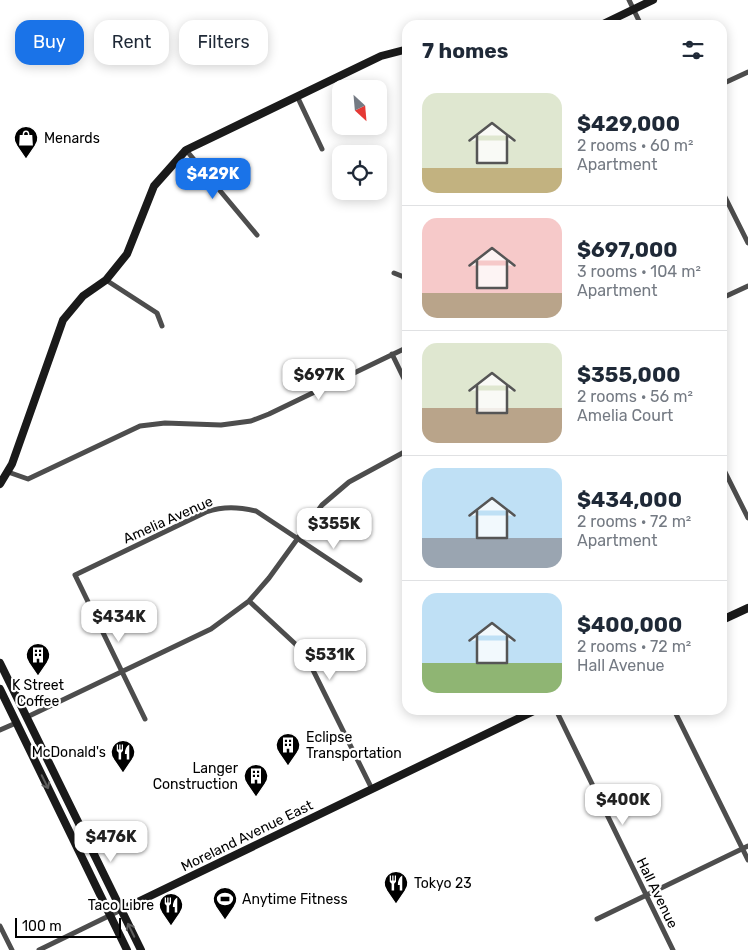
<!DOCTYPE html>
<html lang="en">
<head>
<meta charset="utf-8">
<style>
  :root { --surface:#fff; --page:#f2f2f3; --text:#1f2937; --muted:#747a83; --line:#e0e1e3; --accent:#1a73e8 }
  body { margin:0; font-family:Rubik,sans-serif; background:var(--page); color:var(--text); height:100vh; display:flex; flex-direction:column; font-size:19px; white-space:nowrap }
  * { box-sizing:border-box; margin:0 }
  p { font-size:16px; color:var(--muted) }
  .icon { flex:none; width:28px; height:28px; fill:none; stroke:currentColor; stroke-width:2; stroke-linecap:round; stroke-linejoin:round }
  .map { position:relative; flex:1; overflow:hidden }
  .side { position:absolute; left:402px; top:20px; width:325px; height:695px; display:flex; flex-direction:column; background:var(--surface); border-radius:15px; box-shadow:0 2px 12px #0003 }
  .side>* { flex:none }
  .hud { position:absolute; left:15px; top:20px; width:312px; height:45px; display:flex; gap:10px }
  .needle { width:32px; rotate:154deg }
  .tools { position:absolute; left:332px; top:80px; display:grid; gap:10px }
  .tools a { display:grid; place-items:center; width:55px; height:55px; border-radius:10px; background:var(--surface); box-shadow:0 2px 12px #0003; font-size:25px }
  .scale { position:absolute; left:15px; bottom:12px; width:106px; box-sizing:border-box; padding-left:5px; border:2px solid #000; border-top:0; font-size:14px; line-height:18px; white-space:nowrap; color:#000; -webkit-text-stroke:4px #fff; paint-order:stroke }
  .price { position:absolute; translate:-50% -42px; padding:0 11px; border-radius:10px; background:#fff; color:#222; font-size:16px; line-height:32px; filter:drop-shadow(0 1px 2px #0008) }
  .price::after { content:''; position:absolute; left:50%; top:30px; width:15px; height:11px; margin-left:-8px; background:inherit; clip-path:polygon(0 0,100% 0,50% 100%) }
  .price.selected { background:var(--accent); color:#fff }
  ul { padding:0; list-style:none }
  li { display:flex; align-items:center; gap:15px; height:125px; padding:0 20px }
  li+li { border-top:1px solid var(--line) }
  li span { display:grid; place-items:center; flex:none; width:140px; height:100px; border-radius:15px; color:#555 }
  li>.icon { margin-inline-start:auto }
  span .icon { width:60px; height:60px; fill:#fffc; stroke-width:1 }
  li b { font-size:21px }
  h2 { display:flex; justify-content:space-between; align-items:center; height:60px; padding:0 20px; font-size:21px }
  .tag { padding:0 18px; border-radius:15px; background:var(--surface); box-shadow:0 2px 12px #0003; font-size:18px; line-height:45px }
  .tag.selected { background:var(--accent); color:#fff }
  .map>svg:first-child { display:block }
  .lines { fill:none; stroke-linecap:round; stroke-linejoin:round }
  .street { stroke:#4d4d4d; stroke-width:5 }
  .secondary { stroke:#1a1a1a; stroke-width:8 }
  .oneway { stroke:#5f5f5f }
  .labels { text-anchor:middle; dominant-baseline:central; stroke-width:4.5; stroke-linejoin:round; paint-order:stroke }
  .poi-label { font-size:14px; fill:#000; stroke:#fff; text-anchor:start }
  .street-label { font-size:14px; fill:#000; stroke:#fff }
</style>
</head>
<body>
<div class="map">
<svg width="748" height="950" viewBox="0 0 748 950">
  <rect width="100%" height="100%" fill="#fff"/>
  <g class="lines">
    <path class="street" d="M 629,0 L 641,25
      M 722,84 L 748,72
      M 297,96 L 322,149
      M 186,150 L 257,235
      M 722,191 L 748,243
      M 394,273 L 404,277 L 408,283
      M 106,280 L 157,313 L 162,326
      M 722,298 L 748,286
      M 392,354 L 408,387
      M 722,466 L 748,518
      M 8,472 L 28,479 L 140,426 L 165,423 L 221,425 L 251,421 L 269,414 L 408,347
      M 249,601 L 304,652 L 372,789
      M 556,710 L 673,950
      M 674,710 L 748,860
      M 27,717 L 211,629 L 249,601 L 269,578 L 322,505 L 349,482 L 408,450
      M 145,719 L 75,575 L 206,512 C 224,506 238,507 256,511 L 360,580
      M 0,730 L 16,723
      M 597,919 L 748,846
      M 0,926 L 12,950
      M 39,950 L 121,910"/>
    <path class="secondary" d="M 601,25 L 653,0
      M 0,484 L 12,464 L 63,320 L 83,296 L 106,280 L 127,254 L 154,186 L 186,150 L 381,56 L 408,49
      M 722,620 L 748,608
      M 0,663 L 141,950
      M 0,689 L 127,950
      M 121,910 L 536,710"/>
  </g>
  <defs><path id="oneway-shaft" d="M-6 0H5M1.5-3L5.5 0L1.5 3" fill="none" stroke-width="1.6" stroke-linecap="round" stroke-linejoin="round" transform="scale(1.25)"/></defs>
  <g class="oneway">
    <use href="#oneway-shaft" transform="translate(45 782) rotate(64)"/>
    <use href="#oneway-shaft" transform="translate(131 930) rotate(-116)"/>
  </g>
  <defs>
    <g id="shop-pin" transform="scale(1.25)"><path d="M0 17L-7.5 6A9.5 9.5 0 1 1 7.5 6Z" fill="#000" stroke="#fff"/><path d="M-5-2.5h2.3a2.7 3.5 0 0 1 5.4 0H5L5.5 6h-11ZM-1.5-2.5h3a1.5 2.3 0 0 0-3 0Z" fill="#fff"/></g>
    <g id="building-pin" transform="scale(1.25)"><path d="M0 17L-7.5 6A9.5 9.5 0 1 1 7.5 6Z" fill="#000" stroke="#fff"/><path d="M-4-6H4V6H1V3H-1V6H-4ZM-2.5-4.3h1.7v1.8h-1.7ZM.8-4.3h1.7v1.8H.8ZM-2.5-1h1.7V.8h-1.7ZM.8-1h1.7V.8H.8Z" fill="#fff"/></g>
    <g id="restaurant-pin" transform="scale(1.25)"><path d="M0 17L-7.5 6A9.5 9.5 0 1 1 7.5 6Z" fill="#000" stroke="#fff"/><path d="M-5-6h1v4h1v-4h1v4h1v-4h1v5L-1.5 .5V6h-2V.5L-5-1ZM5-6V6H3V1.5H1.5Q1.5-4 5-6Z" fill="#fff"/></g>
    <g id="stadium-pin" transform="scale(1.25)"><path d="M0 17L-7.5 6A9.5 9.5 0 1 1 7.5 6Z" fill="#000" stroke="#fff"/><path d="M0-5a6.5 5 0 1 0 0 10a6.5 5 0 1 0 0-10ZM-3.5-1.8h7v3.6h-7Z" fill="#fff"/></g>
  </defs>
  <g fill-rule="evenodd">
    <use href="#shop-pin" x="26" y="138"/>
    <use href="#building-pin" x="38" y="655"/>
    <use href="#building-pin" x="288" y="745"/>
    <use href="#restaurant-pin" x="123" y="752"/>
    <use href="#building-pin" x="256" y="776"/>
    <use href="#restaurant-pin" x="396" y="883"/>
    <use href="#stadium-pin" x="225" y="899"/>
    <use href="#restaurant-pin" x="171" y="905"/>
  </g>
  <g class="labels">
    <g class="poi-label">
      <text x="44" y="138">Menards</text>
      <text x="38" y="685" text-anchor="middle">K Street<tspan x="38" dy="16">Coffee</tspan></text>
      <text x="306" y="737">Eclipse<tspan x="306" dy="16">Transportation</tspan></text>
      <text x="106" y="752" text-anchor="end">McDonald's</text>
      <text x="238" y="768" text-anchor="end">Langer<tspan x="238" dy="16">Construction</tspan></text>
      <text x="414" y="883">Tokyo 23</text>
      <text x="242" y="899">Anytime Fitness</text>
      <text x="154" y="905" text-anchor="end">Taco Libre</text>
    </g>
    <g class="street-label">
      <text transform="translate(168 520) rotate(-24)">Amelia Avenue</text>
      <text transform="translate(247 836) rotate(-26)">Moreland Avenue East</text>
      <text transform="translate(657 893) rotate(64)">Hall Avenue</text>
    </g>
  </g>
</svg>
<div class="tools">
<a><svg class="needle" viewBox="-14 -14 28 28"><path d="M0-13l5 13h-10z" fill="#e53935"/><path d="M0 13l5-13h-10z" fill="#747a83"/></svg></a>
<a><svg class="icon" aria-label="locate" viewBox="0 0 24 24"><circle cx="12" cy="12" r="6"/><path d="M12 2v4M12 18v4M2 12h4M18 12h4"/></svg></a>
</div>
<div class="scale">100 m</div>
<b class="price selected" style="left:213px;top:200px">$429K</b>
<b class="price" style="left:319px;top:401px">$697K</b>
<b class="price" style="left:334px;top:550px">$355K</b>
<b class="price" style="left:119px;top:643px">$434K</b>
<b class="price" style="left:330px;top:681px">$531K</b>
<b class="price" style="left:623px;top:826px">$400K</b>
<b class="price" style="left:111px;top:863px">$476K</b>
<div class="hud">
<a class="tag selected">Buy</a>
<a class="tag">Rent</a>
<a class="tag">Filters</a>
</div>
<section class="side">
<h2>7 homes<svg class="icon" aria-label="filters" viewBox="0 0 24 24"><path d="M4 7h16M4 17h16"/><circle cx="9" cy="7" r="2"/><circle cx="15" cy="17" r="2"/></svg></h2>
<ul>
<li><span style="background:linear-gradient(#dfe7d0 75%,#c2b280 0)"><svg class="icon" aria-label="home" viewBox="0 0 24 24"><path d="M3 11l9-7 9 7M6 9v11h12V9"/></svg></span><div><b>$429,000</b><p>2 rooms · 60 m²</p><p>Apartment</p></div></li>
<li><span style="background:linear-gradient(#f6c9c9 75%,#b9a48a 0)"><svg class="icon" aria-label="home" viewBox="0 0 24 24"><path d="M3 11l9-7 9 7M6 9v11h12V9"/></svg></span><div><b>$697,000</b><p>3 rooms · 104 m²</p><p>Apartment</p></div></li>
<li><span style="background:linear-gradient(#dfe7d0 65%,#b9a48a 0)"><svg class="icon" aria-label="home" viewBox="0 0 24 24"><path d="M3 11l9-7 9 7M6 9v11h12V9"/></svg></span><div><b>$355,000</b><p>2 rooms · 56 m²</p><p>Amelia Court</p></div></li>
<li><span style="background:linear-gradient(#bfe0f5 70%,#9aa5b1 0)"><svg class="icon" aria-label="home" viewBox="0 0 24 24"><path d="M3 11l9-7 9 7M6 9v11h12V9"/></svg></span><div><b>$434,000</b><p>2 rooms · 72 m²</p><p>Apartment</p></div></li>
<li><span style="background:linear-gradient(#bfe0f5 70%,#8fb573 0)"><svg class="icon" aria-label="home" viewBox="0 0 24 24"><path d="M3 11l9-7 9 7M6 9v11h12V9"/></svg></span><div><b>$400,000</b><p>2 rooms · 72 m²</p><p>Hall Avenue</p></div></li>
</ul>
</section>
</div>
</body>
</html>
